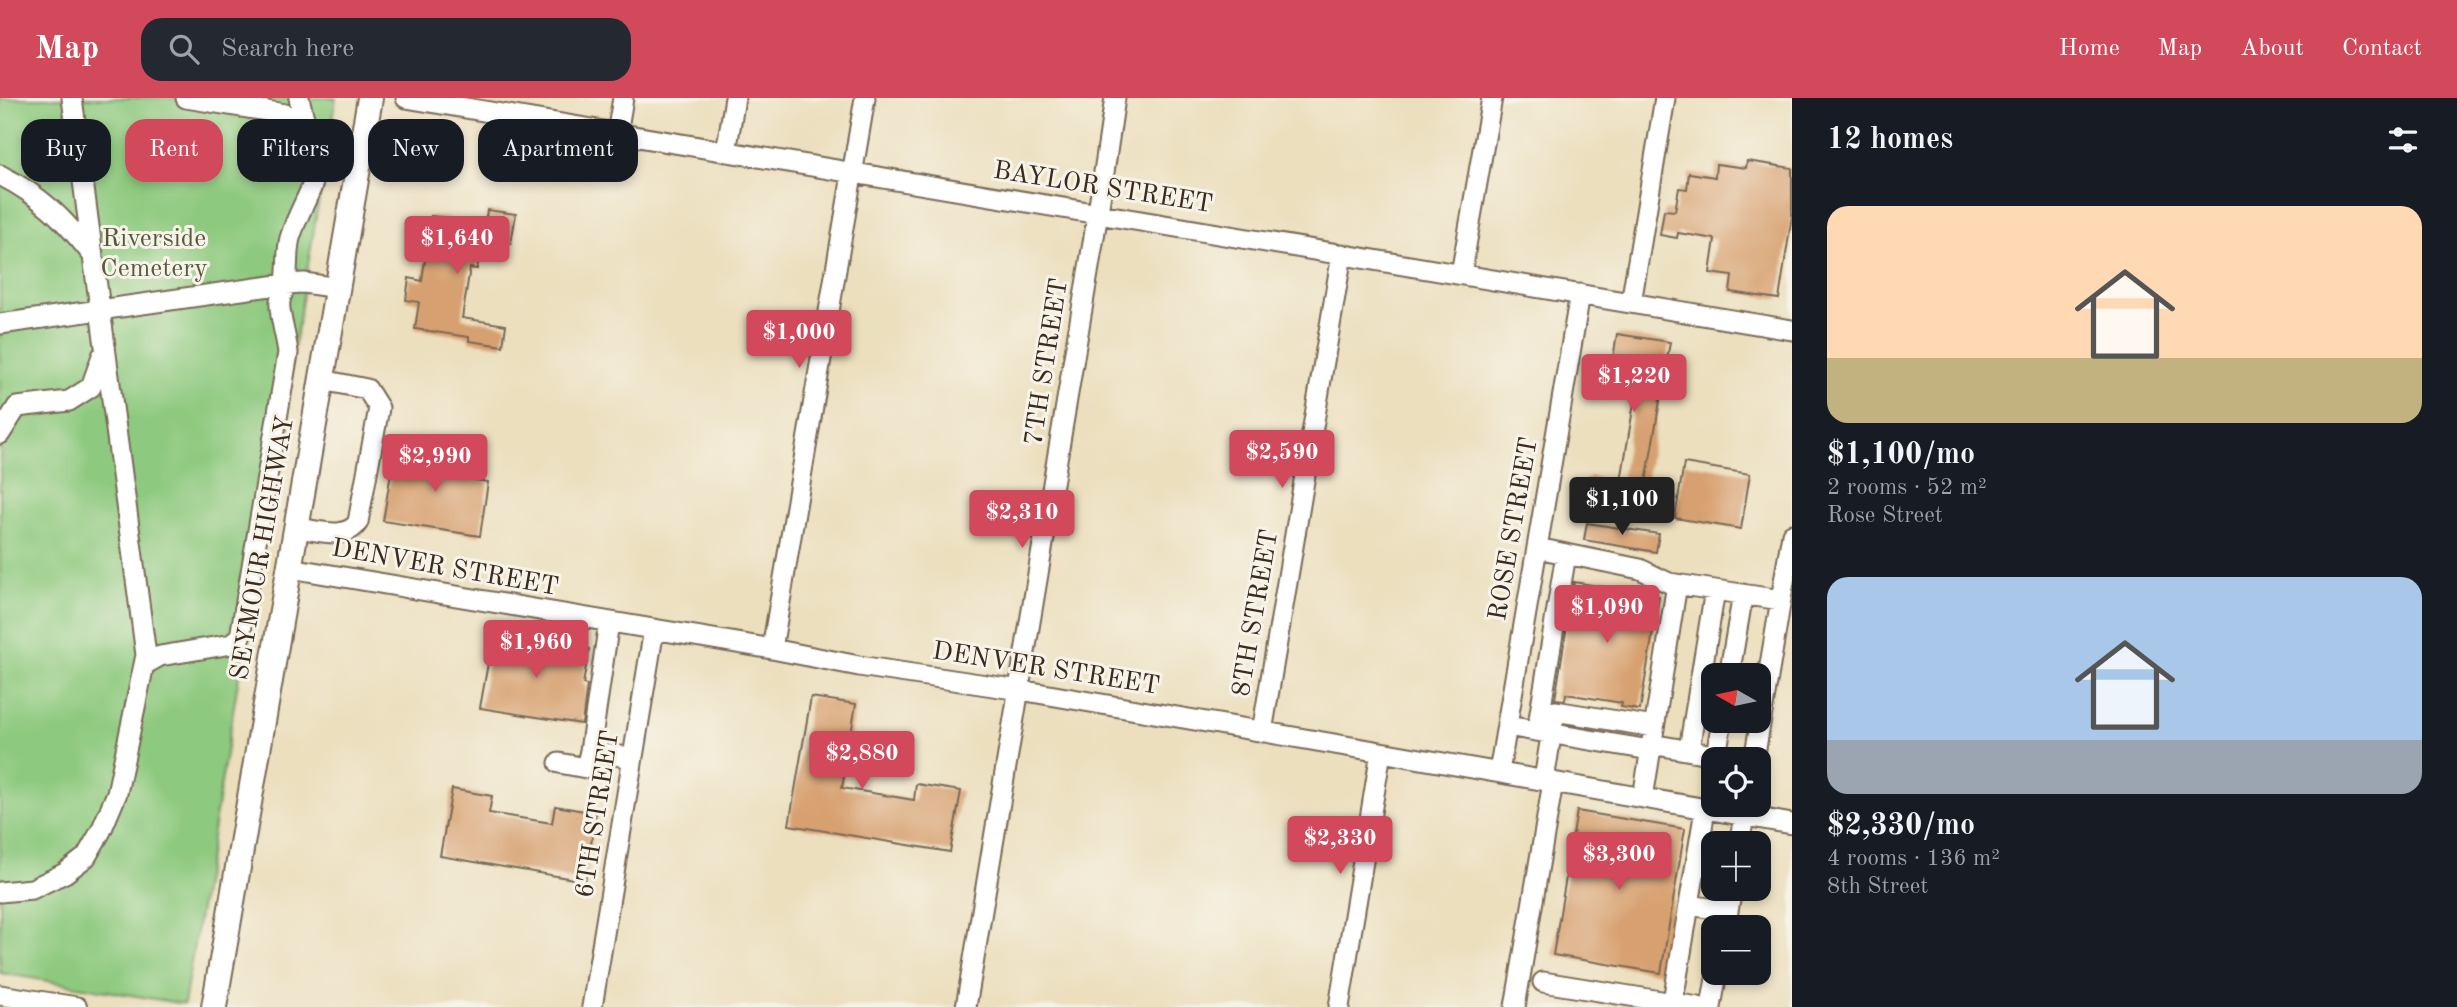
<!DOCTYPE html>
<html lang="en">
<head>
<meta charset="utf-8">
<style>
  :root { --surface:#171b24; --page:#242831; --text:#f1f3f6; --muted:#9ea1a6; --accent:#d1495b }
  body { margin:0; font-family:"Old Standard TT",serif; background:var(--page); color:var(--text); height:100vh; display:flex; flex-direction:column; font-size:26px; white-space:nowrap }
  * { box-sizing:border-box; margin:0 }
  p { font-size:23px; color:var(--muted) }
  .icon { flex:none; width:38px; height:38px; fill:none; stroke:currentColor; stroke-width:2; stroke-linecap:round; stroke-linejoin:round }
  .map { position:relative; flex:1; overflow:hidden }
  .drawer { display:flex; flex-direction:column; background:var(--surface); width:665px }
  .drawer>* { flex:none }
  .hud { position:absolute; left:21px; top:21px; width:665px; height:63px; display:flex; gap:14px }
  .needle { width:46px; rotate:279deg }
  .buttons { position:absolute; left:1701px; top:565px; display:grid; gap:14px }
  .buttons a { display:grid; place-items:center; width:70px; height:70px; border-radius:14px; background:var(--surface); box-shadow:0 4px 10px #0003; font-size:35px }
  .price { position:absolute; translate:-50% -60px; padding:0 16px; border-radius:7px; background:var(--accent); color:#fff; font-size:23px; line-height:46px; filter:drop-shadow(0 2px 4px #0008) }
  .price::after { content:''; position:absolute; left:50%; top:42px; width:21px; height:16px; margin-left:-10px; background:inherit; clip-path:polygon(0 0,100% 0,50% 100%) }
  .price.current { background:#222; color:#fff }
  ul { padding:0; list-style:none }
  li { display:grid; align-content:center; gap:14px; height:371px; padding:0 35px }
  li span { display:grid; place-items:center; height:217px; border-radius:21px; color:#555 }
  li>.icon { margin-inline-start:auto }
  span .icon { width:126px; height:126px; fill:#fffc; stroke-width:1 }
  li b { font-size:30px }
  h2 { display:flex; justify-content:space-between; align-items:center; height:84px; padding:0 35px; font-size:30px }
  .tag { padding:0 24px; border-radius:21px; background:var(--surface); box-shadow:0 4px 10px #0003; font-size:24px; line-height:63px }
  .tag.current { background:var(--accent); color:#fff }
  header { display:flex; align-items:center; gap:42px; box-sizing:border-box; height:98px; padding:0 35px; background:var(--accent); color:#fff }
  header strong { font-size:33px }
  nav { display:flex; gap:38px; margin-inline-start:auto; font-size:24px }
  .search { width:490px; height:63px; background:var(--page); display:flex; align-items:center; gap:18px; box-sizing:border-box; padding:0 24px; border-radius:21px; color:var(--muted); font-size:26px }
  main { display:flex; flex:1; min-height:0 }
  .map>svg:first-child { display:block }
  .green { fill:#8dc97e; stroke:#647a4e; stroke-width:2 }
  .building { fill:#d7a06f }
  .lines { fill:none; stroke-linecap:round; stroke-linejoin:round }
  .minor-casing { stroke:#796956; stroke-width:23 }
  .major-casing { stroke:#796956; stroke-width:28 }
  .minor { stroke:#fff; stroke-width:19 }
  .major { stroke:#fff; stroke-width:24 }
  .labels { text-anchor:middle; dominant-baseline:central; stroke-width:6; stroke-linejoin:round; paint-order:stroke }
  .street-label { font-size:26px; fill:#3b2a1e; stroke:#f7f3e8 }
  .park-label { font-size:26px; fill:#545a3b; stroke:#f7f3e8 }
</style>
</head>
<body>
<header>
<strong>Map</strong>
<div class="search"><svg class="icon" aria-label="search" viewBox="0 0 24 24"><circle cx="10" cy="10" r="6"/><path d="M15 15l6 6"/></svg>Search here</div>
<nav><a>Home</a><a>Map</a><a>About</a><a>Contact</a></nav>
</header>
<main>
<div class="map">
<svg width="1792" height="909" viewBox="0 0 1792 909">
  <rect width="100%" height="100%" fill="#f7f3e8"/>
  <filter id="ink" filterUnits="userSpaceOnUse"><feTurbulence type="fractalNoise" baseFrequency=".0143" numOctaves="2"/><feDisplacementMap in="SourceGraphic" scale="14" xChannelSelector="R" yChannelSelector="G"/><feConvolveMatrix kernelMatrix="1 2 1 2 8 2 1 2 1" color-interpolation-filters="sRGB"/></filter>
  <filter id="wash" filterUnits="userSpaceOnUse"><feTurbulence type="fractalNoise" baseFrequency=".00686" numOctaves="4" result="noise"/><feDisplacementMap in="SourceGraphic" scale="28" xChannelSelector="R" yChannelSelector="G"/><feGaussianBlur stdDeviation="1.57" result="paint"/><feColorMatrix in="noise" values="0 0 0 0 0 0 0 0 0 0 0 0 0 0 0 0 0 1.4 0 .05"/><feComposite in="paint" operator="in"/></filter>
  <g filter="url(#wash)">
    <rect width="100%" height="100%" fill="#ecdfbe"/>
    <path class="green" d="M 0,0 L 336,0 L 184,906 L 0,875 Z"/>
    <g id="blocks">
      <path class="building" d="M 1747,63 L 1792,70 L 1792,118 L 1779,201 L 1730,194 L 1732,178 L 1710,175 L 1715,141 L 1678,135 L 1677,140 L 1660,137 L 1664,112 L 1675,113 L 1679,90 L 1687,91 L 1689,75 L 1715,79 L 1716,66 L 1746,70 Z
        M 487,112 L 516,116 L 511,146 L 482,142 L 477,171 L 470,170 L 462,220 L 506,227 L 503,248 L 469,243 L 469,239 L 415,231 L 419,204 L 406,202 L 409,180 L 422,183 L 431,118 L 485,126 Z
        M 1617,236 L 1670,244 L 1642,408 L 1586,399 L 1589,378 L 1621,383 L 1635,299 L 1603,294 L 1606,272 L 1611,273 Z
        M 395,351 L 469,363 L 466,381 L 488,384 L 480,438 L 383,423 Z
        M 1684,365 L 1750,376 L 1741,431 L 1675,420 Z
        M 1587,425 L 1659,436 L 1656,454 L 1584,442 Z
        M 1574,484 L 1659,498 L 1640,612 L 1621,609 L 1622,605 L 1566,596 L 1565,602 L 1555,601 Z
        M 493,537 L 529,543 L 528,549 L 553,553 L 554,546 L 589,551 L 583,586 L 587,587 L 582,626 L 480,610 Z
        M 811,599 L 856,606 L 842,690 L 914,702 L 916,686 L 961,693 L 950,754 L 789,727 Z
        M 452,691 L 492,698 L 489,715 L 552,725 L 555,708 L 596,715 L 585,783 L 440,758 Z
        M 1577,713 L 1685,731 L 1661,875 L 1553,857 Z"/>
    </g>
  </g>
  <g filter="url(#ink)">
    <use href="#blocks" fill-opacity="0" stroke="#796956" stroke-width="2"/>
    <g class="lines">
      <g class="minor-casing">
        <path id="minor" d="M 299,0 L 305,24
          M 406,0 L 1792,232
          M 617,36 L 623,0
          M 726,54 L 735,0
          M 0,77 C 41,98 62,119 91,155
          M 1461,176 L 1492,0
          M 1631,205 L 1665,0
          M 0,226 L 285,186 L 304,185 L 338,190
          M 0,336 L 17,309 L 69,303 L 91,289 L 102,258
          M 297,430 C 317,432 346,443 358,424 L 379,310 L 367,291 L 322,282
          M 1537,450 L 1640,471 L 1669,485 L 1781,502
          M 290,470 L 772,551 L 859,568 L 1020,592 L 1381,654 L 1792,726
          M 609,524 L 590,653 L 633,660
          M 772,551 L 865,0
          M 144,567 L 160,558 L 232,546 L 240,539 L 288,255 C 287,241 278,214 280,203 C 281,197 284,193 285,188 C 289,172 286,155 290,140 C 305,91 332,79 305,24 L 285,16 L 186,0
          M 1729,578 L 1743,496
          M 1507,628 L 1650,652
          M 1537,633 L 1566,456
          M 1262,634 L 1342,156
          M 1651,646 L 1743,662
          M 1689,652 L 1715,492
          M 1716,657 L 1722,623
          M 1754,662 L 1792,436
          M 559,665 L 586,670 L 590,653
          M 1499,674 L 1580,196
          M 1544,682 L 1555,613 L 1654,629
          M 1643,700 L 1677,486
          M 1739,746 L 1746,708
          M 0,794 L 32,791 L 65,775 L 86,759 L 101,733 L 117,695 L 146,557 L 72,0
          M 1689,807 L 1705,712
          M 1725,830 L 1732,791
          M 1543,884 L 1698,909
          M 0,897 L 77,909
          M 592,909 L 654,531
          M 966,909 L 1098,115 L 1115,0
          M 1339,909 L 1381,654
          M 1515,909 L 1553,684
          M 1672,909 L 1689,807 L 1728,813
          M 1711,909 L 1717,875"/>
      </g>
      <g class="major-casing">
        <path id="major" d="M 214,909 L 370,0"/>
      </g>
      <use href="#minor" class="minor"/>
      <use href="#major" class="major"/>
    </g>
  </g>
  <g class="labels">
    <g class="street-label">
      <text transform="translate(1103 90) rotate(9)">BAYLOR STREET</text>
      <text transform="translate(1047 264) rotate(-81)">7TH STREET</text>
      <text transform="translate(1514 431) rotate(-80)">ROSE STREET</text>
      <text transform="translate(263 450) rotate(-80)">SEYMOUR HIGHWAY</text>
      <text transform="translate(445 470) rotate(10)">DENVER STREET</text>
      <text transform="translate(1256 515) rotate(-80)">8TH STREET</text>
      <text transform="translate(1046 571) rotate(9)">DENVER STREET</text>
      <text transform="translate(598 716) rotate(-81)">6TH STREET</text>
    </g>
    <g class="park-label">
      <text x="154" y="141">Riverside<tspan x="154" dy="30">Cemetery</tspan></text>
    </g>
  </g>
</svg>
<div class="buttons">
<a><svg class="needle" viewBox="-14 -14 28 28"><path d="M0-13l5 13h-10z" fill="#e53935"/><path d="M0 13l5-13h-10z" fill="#9ea1a6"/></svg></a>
<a><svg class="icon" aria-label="locate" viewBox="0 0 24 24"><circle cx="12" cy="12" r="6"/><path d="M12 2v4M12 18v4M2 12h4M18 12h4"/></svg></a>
<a>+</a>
<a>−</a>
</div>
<b class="price" style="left:457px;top:178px">$1,640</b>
<b class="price" style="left:799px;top:272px">$1,000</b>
<b class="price" style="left:1634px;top:316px">$1,220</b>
<b class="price" style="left:1282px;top:392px">$2,590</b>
<b class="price" style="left:435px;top:396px">$2,990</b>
<b class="price current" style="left:1622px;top:439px">$1,100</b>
<b class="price" style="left:1022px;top:452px">$2,310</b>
<b class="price" style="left:1607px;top:547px">$1,090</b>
<b class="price" style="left:536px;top:582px">$1,960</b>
<b class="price" style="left:862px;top:693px">$2,880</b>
<b class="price" style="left:1340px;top:778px">$2,330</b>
<b class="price" style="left:1619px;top:794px">$3,300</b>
<div class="hud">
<a class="tag">Buy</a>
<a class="tag current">Rent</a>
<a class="tag">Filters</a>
<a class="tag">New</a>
<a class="tag">Apartment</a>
</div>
</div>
<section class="drawer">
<h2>12 homes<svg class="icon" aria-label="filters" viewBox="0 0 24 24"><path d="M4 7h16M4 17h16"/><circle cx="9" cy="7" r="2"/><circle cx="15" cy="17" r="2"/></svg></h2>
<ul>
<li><span style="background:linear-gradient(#ffd9b3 70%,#c2b280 0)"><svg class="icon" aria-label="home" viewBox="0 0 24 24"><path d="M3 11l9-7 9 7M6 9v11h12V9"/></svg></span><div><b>$1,100/mo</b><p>2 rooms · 52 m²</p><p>Rose Street</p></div></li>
<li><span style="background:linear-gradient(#a9c7e8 75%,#9aa5b1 0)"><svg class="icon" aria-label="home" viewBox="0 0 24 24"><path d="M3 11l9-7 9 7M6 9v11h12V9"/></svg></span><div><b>$2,330/mo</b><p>4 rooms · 136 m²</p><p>8th Street</p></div></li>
</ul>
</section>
</main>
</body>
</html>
